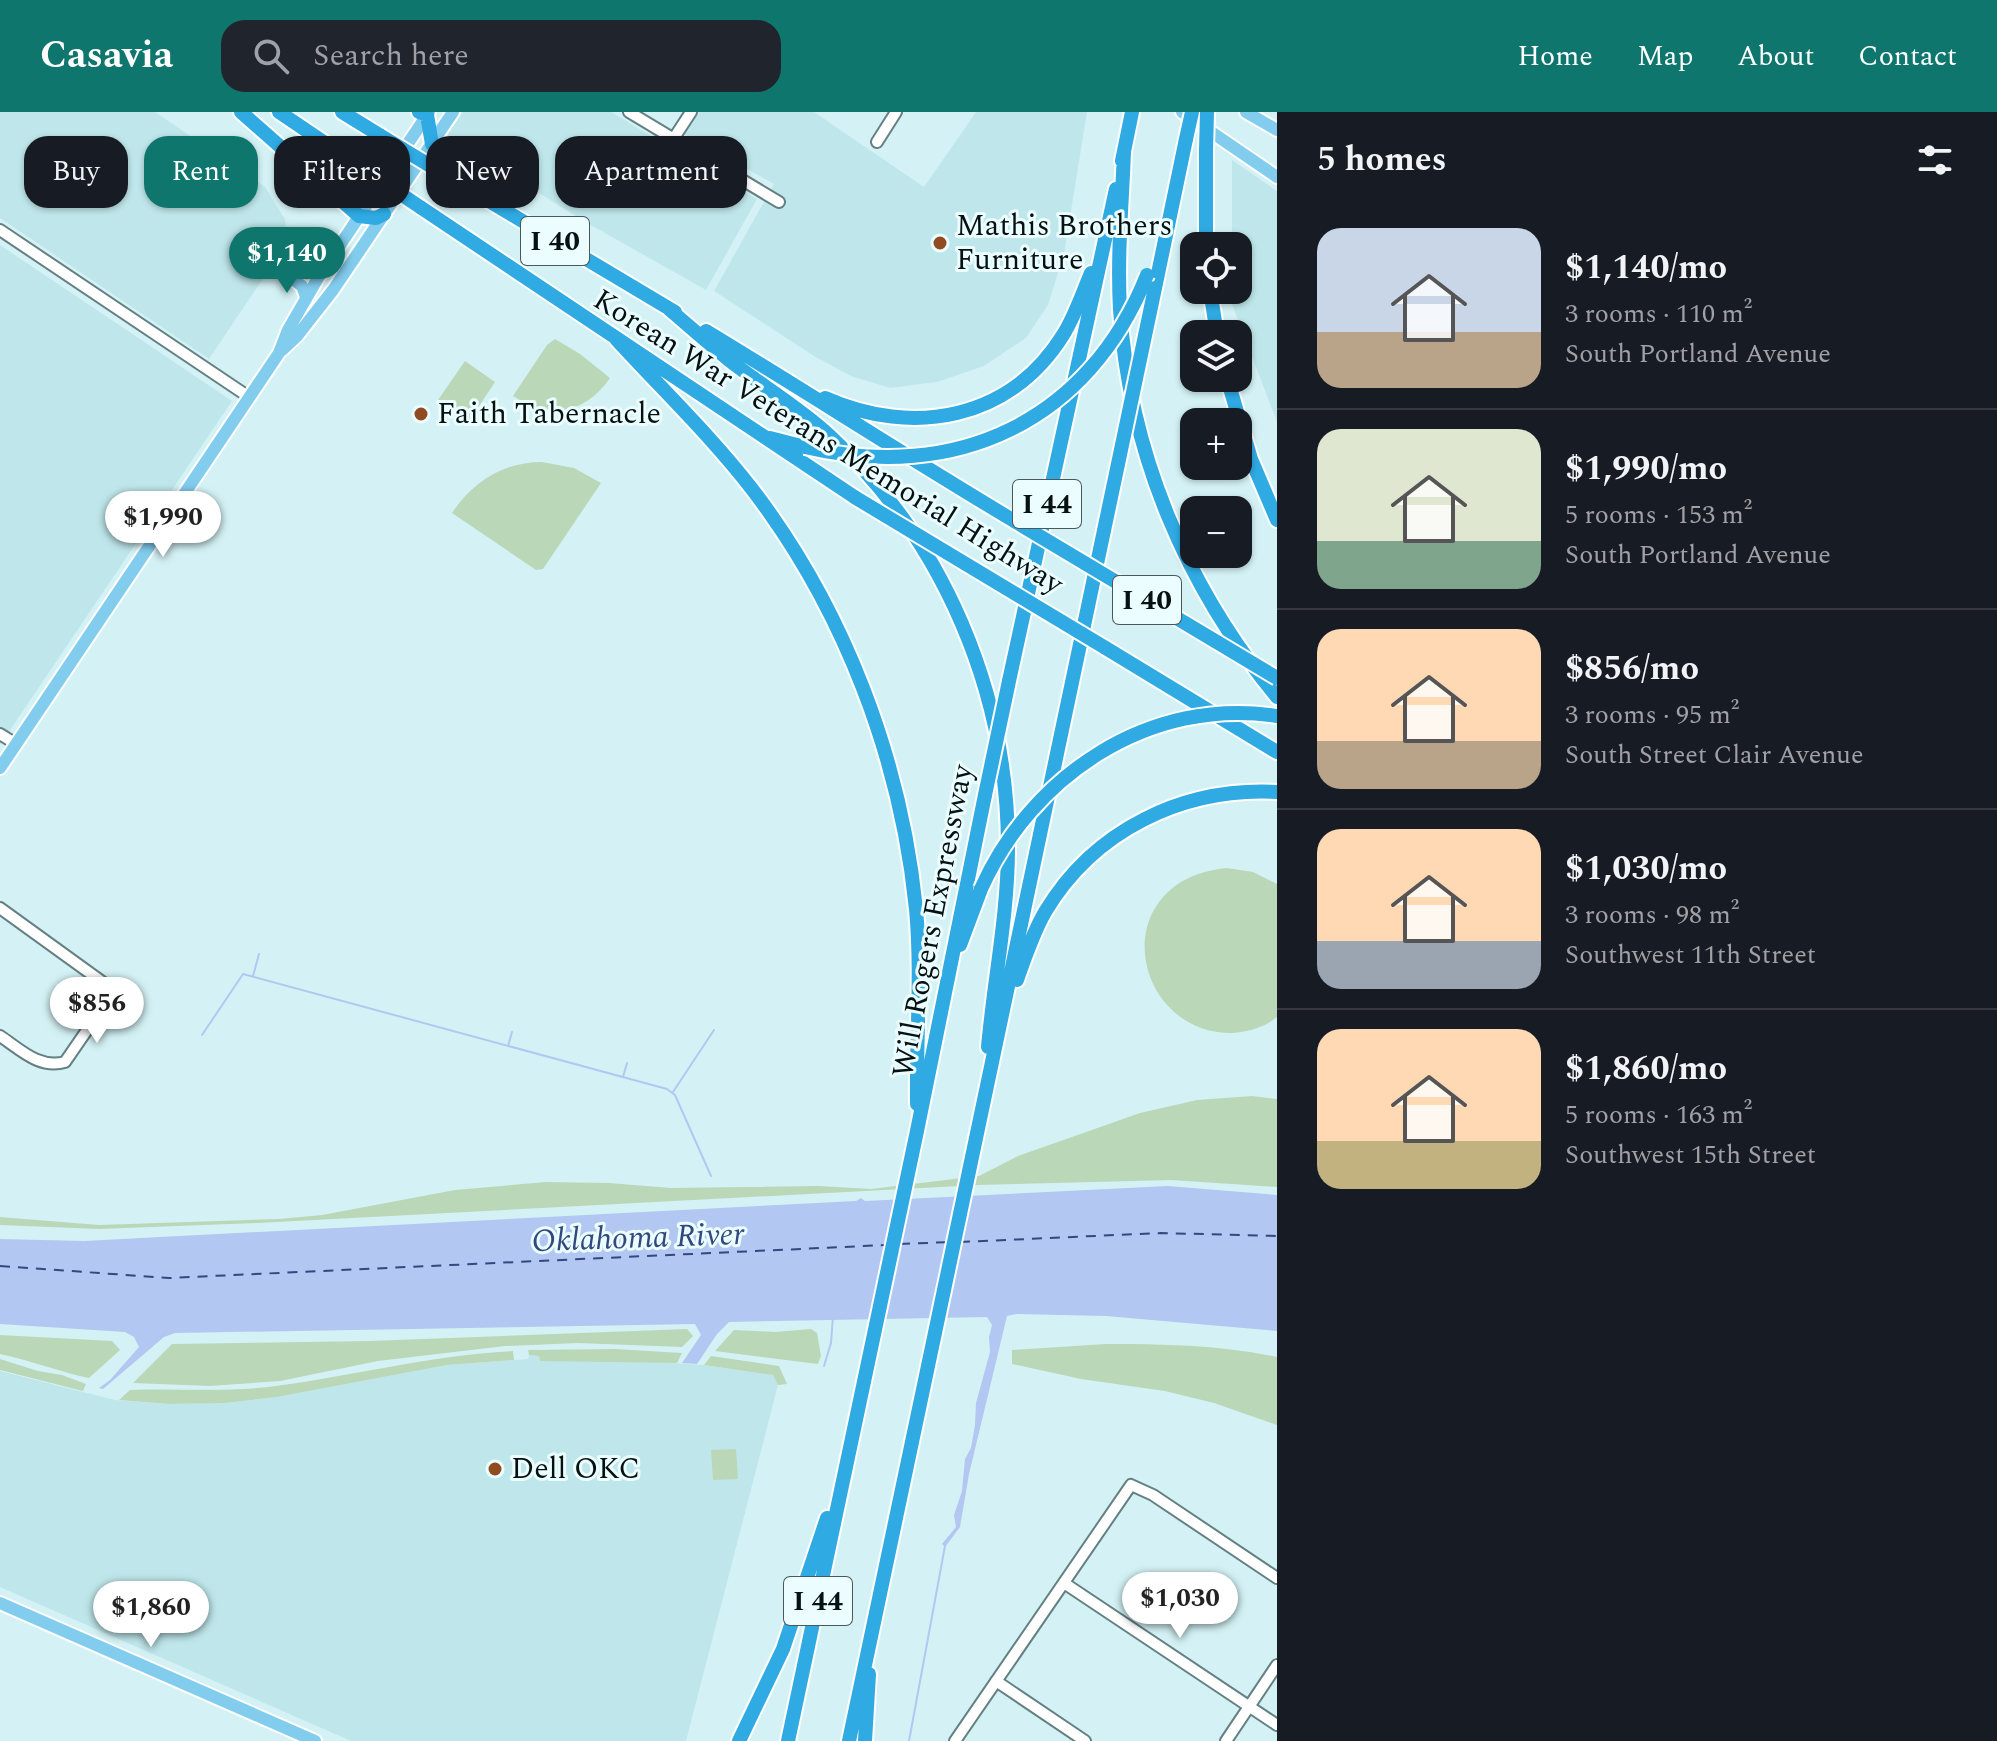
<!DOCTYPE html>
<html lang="en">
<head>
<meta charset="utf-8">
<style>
  :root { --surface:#171b24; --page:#20242c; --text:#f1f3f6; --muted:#9ea1a6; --line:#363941; --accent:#0f766e }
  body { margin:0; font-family:Spectral,serif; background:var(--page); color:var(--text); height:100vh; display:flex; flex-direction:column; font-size:30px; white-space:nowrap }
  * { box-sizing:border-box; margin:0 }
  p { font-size:26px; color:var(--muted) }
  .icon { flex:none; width:44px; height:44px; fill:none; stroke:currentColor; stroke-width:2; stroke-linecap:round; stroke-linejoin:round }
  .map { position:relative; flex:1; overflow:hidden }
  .panel { display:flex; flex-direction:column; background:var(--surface); width:720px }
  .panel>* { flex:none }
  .guide { position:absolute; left:24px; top:24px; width:760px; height:72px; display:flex; gap:16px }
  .buttons { position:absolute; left:1180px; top:120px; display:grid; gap:16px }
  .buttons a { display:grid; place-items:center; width:72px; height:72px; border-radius:16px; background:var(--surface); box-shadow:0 2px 6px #0004; font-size:40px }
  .price { position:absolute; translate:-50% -68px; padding:0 18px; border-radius:28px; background:#fff; color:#222; font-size:26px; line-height:52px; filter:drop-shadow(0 2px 4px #0008) }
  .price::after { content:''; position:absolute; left:50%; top:48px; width:24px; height:18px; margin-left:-12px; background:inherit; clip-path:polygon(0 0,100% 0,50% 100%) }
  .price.active { background:var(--accent); color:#fff }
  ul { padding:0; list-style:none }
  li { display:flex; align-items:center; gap:24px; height:200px; padding:0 40px }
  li+li { border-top:2px solid var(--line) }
  li span { display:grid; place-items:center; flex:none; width:224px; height:160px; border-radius:24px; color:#555 }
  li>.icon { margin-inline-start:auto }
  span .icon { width:96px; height:96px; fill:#fffc; stroke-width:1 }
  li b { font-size:34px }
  h2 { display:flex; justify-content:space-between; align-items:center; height:96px; padding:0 40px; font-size:34px }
  .tag { padding:0 28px; border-radius:24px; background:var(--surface); box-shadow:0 2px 6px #0004; font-size:28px; line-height:72px }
  .tag.active { background:var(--accent); color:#fff }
  header { display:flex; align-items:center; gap:48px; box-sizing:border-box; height:112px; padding:0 40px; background:var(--accent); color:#fff }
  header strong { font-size:38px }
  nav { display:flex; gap:44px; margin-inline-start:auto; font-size:28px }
  .search { width:560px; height:72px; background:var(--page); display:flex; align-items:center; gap:20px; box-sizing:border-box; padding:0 28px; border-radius:24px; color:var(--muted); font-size:30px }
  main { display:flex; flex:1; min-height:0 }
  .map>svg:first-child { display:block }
  .built { fill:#bfe7eb }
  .green { fill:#bad7b7 }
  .water { fill:#b2c7f1 }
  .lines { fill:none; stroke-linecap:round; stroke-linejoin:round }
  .stream { stroke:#b2c7f1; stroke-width:2 }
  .ferry { stroke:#32497f; stroke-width:2; stroke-dasharray:10 8; stroke-linecap:butt }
  .minor-casing { stroke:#648082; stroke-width:14 }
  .major-casing { stroke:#fff; stroke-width:16 }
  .highway-casing { stroke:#fff; stroke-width:18 }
  .minor { stroke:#fff; stroke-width:10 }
  .major { stroke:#82ccee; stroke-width:12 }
  .highway { stroke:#2faae3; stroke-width:14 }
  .highway-bridge-casing { stroke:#fff; stroke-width:18; stroke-linecap:butt }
  .highway-bridge { stroke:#2faae3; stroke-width:14 }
  .poi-dot { fill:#904c20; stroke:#ebfdff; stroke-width:3 }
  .labels { text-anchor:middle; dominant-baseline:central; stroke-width:6; stroke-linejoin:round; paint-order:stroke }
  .shield { fill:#ebfdff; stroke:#4b5859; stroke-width:2 }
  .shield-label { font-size:28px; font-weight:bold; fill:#061112 }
  .poi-label { font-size:30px; fill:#061112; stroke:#ebfdff; text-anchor:start }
  .street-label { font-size:30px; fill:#061112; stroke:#ebfdff }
  .water-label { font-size:32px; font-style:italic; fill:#32497f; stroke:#ebfdff }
</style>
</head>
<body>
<header>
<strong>Casavia</strong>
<div class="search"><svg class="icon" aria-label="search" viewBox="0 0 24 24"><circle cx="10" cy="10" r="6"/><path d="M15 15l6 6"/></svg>Search here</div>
<nav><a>Home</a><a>Map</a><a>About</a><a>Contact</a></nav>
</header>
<main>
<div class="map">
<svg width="1277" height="1629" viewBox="0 0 1277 1629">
  <rect width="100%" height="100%" fill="#d4f2f5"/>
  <path class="built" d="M 0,0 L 155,0 L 265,75 L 285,107 L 287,131 L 209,247 L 0,106 Z
    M 463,0 L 611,0 L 757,87 L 706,178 L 582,108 L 447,23 Z
    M 699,0 L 814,0 L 924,75 L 976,0 L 1087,0 L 1064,142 L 1048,193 L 1026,226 L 984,254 L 937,270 L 890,276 L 851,264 L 814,244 L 714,179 L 774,72 L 684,22 Z
    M 1232,48 L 1277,79 L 1277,310 L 1232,192 L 1232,178 L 1238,178 L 1238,134 L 1232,134 Z
    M 0,133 L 232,289 L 0,633 Z
    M 529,1243 L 539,1244 L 540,1249 L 621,1248 L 704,1253 L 774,1263 L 778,1273 L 686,1629 L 351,1629 L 0,1475 L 0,1259 L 115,1288 L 169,1292 L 223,1291 L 277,1285 L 447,1253 L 528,1247 Z"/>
  <path class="green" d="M 555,227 L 580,242 L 610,266 C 584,303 550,307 513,284 L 547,233 Z
    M 465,249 L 495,270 L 469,309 L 438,288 Z
    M 542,350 L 574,356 L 601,371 L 543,457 L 536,458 L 452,401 C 473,369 504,350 542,350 Z
    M 1227,756 L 1253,760 L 1277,772 L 1277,905 C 1265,915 1248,920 1232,921 C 1148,922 1112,813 1181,770 C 1196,761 1210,758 1227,756 Z
    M 1252,984 L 1277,987 L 1277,1075 L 1171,1068 L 978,1073 L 257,1111 L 99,1117 L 0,1113 L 0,1105 L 99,1113 L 279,1107 L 322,1103 L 455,1078 L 546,1070 L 609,1071 L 671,1076 L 819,1074 L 871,1077 L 979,1064 L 1018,1044 L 1140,1001 L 1197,988 Z
    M 687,1217 L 693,1224 L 682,1235 L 578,1231 L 505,1234 L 378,1249 L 280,1269 L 210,1274 L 133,1271 L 172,1232 L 370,1229 Z
    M 811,1217 L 817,1221 L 821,1244 L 818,1252 L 715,1239 L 734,1218 L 775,1220 Z
    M 0,1223 L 112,1229 L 120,1238 L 89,1266 C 59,1260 30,1248 0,1242 Z
    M 1106,1232 C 1163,1232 1221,1233 1277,1245 L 1277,1313 L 1214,1291 L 1165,1279 L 1081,1267 L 1012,1252 L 1012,1238 Z
    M 615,1237 L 682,1241 L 677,1251 L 540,1249 L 539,1244 L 529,1243 L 528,1238 Z
    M 513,1239 L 514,1248 L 447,1253 L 277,1285 L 224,1291 L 169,1292 L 119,1288 L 130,1278 C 181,1276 232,1281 283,1273 C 360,1262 435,1243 513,1239 Z
    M 711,1244 L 779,1254 L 787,1272 L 778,1273 L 773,1263 L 704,1253 Z
    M 0,1247 L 38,1259 L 62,1263 L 86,1272 L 83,1279 L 0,1258 Z
    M 736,1337 L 738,1367 L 713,1368 L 711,1338 Z"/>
  <path class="water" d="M 1168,1074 L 1277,1083 L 1277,1219 L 1106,1204 L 1016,1202 L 1007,1204 L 969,1362 L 960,1415 L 945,1435 L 942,1432 L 956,1415 L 954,1403 L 962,1379 L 965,1347 L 971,1336 L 975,1313 L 976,1291 L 990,1240 L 989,1225 L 992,1213 L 987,1205 L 729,1210 L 717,1222 L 697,1252 L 682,1251 L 701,1223 L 695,1212 L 175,1221 L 164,1225 L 103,1277 L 99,1276 L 110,1268 L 139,1235 L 134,1225 L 125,1220 L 0,1212 L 0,1127 L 84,1129 L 856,1089 L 861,1086 L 865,1089 Z"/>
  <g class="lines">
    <path class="stream" d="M 253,864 L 259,842
      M 202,923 L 243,862 L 667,977 L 675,983 L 711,1064
      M 508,934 L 512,920
      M 623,965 L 627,951
      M 673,980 L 714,918
      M 824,1254 L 831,1231 L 833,1204
      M 909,1629 L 945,1434"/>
    <path class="ferry" d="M 960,1130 L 1161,1121 L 1277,1124
      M 900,1132 L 950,1130
      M 0,1154 L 169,1166 L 886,1133"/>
    <g class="minor-casing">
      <path id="minor" d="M 629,0 L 779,90
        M 674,26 L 691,0
        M 877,30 L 896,0
        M 0,118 L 249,285
        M 0,622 L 16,632
        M 0,796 L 112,877 L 107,889 L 65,950 C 39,957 21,938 0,924
        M 1064,1471 L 1277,1613
        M 996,1569 L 1085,1629
        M 955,1629 L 1131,1373 L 1153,1383 L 1277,1466
        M 1226,1629 L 1277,1553"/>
    </g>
    <g class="major-casing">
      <path id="major" d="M 1182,0 L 1277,65
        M 1246,0 L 1277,18
        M 288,163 L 302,174 L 306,185
        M 282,238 L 297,224 L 333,178 L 453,0
        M 0,656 L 279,241 L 288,218 L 318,166 L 429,0
        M 0,1491 L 315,1629"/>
    </g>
    <g class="highway-casing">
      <path id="highway" d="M 241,0 L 359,104 L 376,106 L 384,102
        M 279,0 L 362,56
        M 342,0 L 381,24
        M 419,0 L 427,3 L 432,32
        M 1206,38 L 1206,134
        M 1124,40 C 1122,92 1117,145 1120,197 C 1129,340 1186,475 1277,585
        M 1122,49 L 1132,0
        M 442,61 L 675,200
        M 420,95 L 856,386
        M 1155,176 L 1186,27
        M 1210,178 L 1217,222
        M 669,197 C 689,214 708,231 729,248 C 762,274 799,295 830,324 C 944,429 1008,581 1008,736 C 1008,802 994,868 988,935
        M 706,219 C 810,282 912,348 1016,410
        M 617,228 C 663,278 711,324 752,377 C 844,497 901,647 916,797 C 922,862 916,926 917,992
        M 1227,266 L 1251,347 L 1277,408
        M 825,286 C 913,325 1010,308 1063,223 C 1075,204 1082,182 1091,161
        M 770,326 L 805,335
        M 1104,535 L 1277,640
        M 1009,569 L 1116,77
        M 960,833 L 981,777
        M 1017,868 C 1025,845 1033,821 1045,800 C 1094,718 1183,675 1277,680
        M 739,1629 L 783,1537 L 827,1406
        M 788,1629 L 917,1019 L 985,683
        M 849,1629 L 1118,352
        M 865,1629 L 869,1562"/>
    </g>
    <use href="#minor" class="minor"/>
    <use href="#major" class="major"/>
    <use href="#highway" class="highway"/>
    <g class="highway-bridge-casing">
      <path id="highway-bridge" d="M 381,24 L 442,61
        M 1186,27 L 1192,0
        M 1206,38 L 1207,0
        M 362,56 L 420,95
        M 805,335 C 956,371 1089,309 1147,163
        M 1118,352 L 1155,176
        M 856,386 L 1104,535
        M 1016,410 L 1277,566
        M 985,683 L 1009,569
        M 981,777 C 1031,664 1150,584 1277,604"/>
    </g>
    <use href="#highway-bridge" class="highway-bridge"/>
  </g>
  <g class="poi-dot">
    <circle cx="940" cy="131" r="8"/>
    <circle cx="421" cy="302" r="8"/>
    <circle cx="495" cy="1357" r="8"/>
  </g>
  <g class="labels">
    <g class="shield">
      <rect x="521" y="105" width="68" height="48" rx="6"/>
      <rect x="1013" y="368" width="68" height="48" rx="6"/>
      <rect x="1113" y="464" width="68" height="48" rx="6"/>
      <rect x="784" y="1465" width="68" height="48" rx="6"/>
    </g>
    <g class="shield-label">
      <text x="555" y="129">I 40</text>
      <text x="1047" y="392">I 44</text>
      <text x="1147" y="488">I 40</text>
      <text x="818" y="1489">I 44</text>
    </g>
    <g class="poi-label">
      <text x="956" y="114">Mathis Brothers<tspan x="956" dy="34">Furniture</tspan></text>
      <text x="437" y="302">Faith Tabernacle</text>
      <text x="511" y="1357">Dell OKC</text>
    </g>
    <g class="street-label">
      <text transform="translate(828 330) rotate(32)">Korean War Veterans Memorial Highway</text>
      <text transform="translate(933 809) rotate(-79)">Will Rogers Expressway</text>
    </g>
    <g class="water-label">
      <text transform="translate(638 1126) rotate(-2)">Oklahoma River</text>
    </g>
  </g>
</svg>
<div class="buttons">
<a><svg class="icon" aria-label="locate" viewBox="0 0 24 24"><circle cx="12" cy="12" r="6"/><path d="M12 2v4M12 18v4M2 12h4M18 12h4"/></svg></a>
<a><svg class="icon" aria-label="layers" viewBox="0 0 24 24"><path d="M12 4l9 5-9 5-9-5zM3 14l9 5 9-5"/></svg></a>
<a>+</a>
<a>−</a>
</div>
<b class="price active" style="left:287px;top:183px">$1,140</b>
<b class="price" style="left:163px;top:447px">$1,990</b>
<b class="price" style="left:97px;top:933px">$856</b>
<b class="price" style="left:1180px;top:1528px">$1,030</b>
<b class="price" style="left:151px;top:1537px">$1,860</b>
<div class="guide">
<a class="tag">Buy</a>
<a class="tag active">Rent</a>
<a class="tag">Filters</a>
<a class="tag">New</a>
<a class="tag">Apartment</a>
</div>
</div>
<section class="panel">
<h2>5 homes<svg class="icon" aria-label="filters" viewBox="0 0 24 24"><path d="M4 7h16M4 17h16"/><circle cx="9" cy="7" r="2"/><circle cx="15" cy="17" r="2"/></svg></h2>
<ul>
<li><span style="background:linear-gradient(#c9d6e8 65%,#b9a48a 0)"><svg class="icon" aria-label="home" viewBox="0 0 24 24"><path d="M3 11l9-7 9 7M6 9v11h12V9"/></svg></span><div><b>$1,140/mo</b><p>3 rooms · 110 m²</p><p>South Portland Avenue</p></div></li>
<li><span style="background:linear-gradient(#dfe7d0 70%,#7fa58c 0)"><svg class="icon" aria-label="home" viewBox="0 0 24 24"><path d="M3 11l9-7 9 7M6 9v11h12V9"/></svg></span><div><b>$1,990/mo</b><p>5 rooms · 153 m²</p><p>South Portland Avenue</p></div></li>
<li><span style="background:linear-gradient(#ffd9b3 70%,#b9a48a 0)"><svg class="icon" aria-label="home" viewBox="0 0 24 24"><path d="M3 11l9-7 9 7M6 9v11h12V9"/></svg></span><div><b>$856/mo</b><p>3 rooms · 95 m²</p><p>South Street Clair Avenue</p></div></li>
<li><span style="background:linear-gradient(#ffd9b3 70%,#9aa5b1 0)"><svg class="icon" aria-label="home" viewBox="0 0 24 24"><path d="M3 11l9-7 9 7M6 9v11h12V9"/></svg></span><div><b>$1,030/mo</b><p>3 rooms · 98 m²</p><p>Southwest 11th Street</p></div></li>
<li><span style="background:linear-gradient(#ffd9b3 70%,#c2b280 0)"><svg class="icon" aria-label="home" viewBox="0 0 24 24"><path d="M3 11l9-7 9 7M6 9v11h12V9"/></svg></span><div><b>$1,860/mo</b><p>5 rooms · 163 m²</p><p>Southwest 15th Street</p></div></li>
</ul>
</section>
</main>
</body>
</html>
